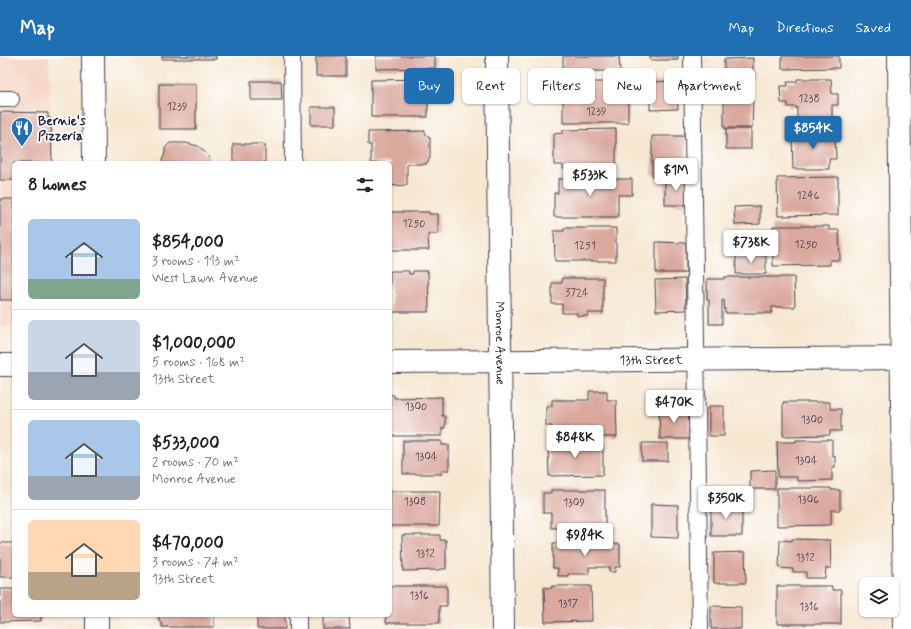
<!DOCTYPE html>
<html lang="en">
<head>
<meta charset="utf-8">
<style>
  :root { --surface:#fff; --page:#f6f6f6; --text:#202124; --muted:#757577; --line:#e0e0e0; --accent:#1f6fb2 }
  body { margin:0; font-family:Mynerve,sans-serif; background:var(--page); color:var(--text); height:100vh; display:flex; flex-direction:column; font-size:15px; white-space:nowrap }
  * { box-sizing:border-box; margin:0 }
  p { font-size:13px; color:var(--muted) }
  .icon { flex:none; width:22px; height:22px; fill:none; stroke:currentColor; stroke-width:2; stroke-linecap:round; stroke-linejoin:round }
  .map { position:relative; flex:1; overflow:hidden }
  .panel { position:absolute; left:12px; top:105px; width:380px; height:456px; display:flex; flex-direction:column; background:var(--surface); border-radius:6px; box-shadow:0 1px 3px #0004 }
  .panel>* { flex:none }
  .hud { position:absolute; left:404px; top:12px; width:380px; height:36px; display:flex; gap:8px }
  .buttons { position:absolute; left:859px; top:521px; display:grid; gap:8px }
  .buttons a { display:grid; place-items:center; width:40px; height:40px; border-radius:6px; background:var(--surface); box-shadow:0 1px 3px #0004; font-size:20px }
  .price { position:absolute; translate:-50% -34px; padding:0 9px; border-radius:4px; background:#fff; color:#222; font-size:13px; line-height:26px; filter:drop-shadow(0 1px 2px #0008) }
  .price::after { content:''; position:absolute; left:50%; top:24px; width:12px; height:9px; margin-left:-6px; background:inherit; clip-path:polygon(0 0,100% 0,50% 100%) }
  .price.active { background:var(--accent); color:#fff }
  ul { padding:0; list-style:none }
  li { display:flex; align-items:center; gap:12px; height:100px; padding:0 16px }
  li+li { border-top:1px solid var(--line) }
  li span { display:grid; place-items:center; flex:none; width:112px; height:80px; border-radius:6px; color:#555 }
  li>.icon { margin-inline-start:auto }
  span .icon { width:48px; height:48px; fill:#fffc; stroke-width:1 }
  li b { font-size:17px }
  h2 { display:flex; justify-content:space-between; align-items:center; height:48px; padding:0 16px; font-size:17px }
  .pill { padding:0 14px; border-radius:6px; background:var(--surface); box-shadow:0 1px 3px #0004; font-size:14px; line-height:36px }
  .pill.active { background:var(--accent); color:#fff }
  header { display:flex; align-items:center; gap:24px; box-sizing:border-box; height:56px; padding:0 20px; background:var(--accent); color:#fff }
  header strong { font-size:19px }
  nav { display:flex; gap:22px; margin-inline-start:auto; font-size:14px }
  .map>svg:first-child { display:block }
  .built { fill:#f5d3c1 }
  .building { fill:#daa89d }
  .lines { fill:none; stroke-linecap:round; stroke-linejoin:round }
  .service-casing { stroke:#424052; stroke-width:18 }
  .minor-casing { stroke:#424052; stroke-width:24 }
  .tertiary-casing { stroke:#424052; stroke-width:24 }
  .service { stroke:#fff; stroke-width:16 }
  .minor { stroke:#fff; stroke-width:22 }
  .tertiary { stroke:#fff; stroke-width:22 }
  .labels { text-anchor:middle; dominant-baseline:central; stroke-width:3.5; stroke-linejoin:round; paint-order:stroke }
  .number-label { font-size:11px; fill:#504454 }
  .poi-label { font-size:13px; font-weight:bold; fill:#22223b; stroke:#fff; text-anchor:start }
  .street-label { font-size:13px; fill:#22223b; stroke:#fff }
</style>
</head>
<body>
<header>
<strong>Map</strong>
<nav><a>Map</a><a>Directions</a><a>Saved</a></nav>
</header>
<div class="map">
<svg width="911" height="573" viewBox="0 0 911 573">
  <rect width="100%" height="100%" fill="#fff"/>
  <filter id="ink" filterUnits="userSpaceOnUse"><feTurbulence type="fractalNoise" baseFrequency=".025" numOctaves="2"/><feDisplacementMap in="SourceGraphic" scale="8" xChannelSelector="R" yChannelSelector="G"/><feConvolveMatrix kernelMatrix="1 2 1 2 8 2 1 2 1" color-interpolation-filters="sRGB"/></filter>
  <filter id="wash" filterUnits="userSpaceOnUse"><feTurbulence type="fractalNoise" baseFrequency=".012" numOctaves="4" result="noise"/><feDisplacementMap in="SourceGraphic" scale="16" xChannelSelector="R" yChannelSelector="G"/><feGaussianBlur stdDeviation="0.9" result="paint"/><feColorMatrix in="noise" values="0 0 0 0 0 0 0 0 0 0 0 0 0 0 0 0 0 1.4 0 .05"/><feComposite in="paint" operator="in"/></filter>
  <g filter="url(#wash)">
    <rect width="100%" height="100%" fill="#f6e7d1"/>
    <path class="built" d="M 0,0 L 49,0 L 51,107 L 14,107 L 14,270 L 0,270 Z"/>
    <g id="blocks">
      <path class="building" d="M 162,0 L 216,0 L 216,3 L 162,3 Z
        M 316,0 L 346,0 L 346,20 L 316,20 Z
        M 376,0 L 435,0 L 435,12 L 376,13 Z
        M 563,0 L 619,0 L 620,15 L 563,15 Z
        M 650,0 L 678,0 L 678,4 L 650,4 Z
        M 782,0 L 839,0 L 839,12 L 782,13 Z
        M 753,2 L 753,23 L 724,23 L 724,3 Z
        M 428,23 L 428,26 L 431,26 L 431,38 L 428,38 L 428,61 L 371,61 L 371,24 Z
        M 797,23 L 831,23 L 832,38 L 838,38 L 838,49 L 832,49 L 832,65 L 797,65 L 797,51 L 788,51 L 788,47 L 781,47 L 780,30 L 788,30 L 787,26 L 797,26 Z
        M 251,25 L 281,25 L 282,44 L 251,44 Z
        M 677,25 L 678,53 L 650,54 L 650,26 Z
        M 559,26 L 628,26 L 628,67 L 563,67 L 563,45 L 559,45 Z
        M 159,28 L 196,28 L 196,73 L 159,73 Z
        M 724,43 L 753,44 L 752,72 L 724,72 Z
        M 311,51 L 335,51 L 335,69 L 311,69 Z
        M 0,56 L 48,57 L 48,62 L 51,62 L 52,107 L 14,107 L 14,124 L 0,124 Z
        M 616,73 L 616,112 L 563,113 L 563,109 L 554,109 L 554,78 L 563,77 L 563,74 Z
        M 726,73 L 751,73 L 751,93 L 726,93 Z
        M 425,75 L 425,77 L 430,82 L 430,102 L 426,108 L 407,108 L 407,129 L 390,130 L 390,107 L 371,107 L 371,89 L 368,89 L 368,76 Z
        M 827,75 L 835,75 L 836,103 L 829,103 L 829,113 L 793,113 L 792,77 L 828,77 Z
        M 652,80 L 686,80 L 686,120 L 652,120 Z
        M 170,87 L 186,87 L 198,90 L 209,100 L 210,107 L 161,107 L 165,97 L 165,92 Z
        M 233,88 L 263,88 L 265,89 L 265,107 L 233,107 Z
        M 838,121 L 838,159 L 778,160 L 777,122 Z
        M 665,122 L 687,122 L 687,149 L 665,149 Z
        M 558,123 L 632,123 L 632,139 L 618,139 L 618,161 L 554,161 L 554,137 L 558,137 Z
        M 0,143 L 14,143 L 14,244 L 0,244 Z
        M 760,150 L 760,168 L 735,169 L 734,151 Z
        M 390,156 L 429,156 L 429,158 L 438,158 L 438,178 L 428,178 L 429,194 L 390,194 Z
        M 773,170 L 829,170 L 829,174 L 839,174 L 840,204 L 830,204 L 830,209 L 773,210 Z
        M 564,172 L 616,172 L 616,205 L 555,205 L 554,175 L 564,175 Z
        M 656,186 L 686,187 L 686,217 L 656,217 Z
        M 736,199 L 766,199 L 766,218 L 736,218 Z
        M 391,215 L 409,215 L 409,218 L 413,218 L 413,215 L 428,215 L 429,256 L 391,256 L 391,238 L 390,238 L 390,216 Z
        M 724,221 L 794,221 L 795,251 L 772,251 L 772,257 L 725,257 L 724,244 L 722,244 L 722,268 L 709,268 L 709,244 L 707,244 L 707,223 L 724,223 Z
        M 562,222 L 603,222 L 603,257 L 588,257 L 588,260 L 577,260 L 577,257 L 562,257 L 562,248 L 552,248 L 552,227 L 562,227 Z
        M 685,223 L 686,254 L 656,255 L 655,224 Z
        M 589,335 L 607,335 L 607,344 L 616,344 L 617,381 L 552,381 L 552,370 L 546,370 L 546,350 L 552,350 L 552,344 L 589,344 Z
        M 390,339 L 394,339 L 394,342 L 442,341 L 442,360 L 445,360 L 445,372 L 442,372 L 442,380 L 390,380 Z
        M 783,346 L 830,346 L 830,353 L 841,353 L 841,375 L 830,375 L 830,379 L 783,380 Z
        M 709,350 L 724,350 L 724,380 L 709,380 Z
        M 689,353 L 689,383 L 660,383 L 659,354 Z
        M 796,384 L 832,384 L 832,400 L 835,399 L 835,411 L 832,411 L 832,424 L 797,425 L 797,421 L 778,421 L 777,386 L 796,386 Z
        M 403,385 L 442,385 L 442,389 L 449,389 L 449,414 L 442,414 L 442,418 L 403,418 Z
        M 548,385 L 585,385 L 585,388 L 603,388 L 603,419 L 549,420 Z
        M 642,387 L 668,387 L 668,405 L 642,405 Z
        M 775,414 L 775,433 L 750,433 L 750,415 Z
        M 777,432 L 831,432 L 831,434 L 840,434 L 840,454 L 831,454 L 831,469 L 777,470 Z
        M 551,434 L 605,434 L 605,471 L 551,472 L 551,457 L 543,457 L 543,437 L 551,437 Z
        M 390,435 L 440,435 L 439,470 L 390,470 Z
        M 651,448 L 678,449 L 678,482 L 651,481 Z
        M 711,448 L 742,448 L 742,480 L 711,480 Z
        M 402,479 L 440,479 L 440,484 L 446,484 L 446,513 L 439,513 L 439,514 L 403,515 Z
        M 792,483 L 830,484 L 831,512 L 826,512 L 825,522 L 806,522 L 806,516 L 793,516 L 793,513 L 779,512 L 780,484 L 792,485 Z
        M 0,487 L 14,487 L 14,521 L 0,521 Z
        M 553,487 L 610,487 L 610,488 L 620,488 L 620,511 L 615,511 L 615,516 L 609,516 L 609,511 L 589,511 L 589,518 L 568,518 L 568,520 L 558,520 L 558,512 L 553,512 Z
        M 745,496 L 746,527 L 714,527 L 714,497 Z
        M 390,530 L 447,530 L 447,550 L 439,550 L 439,567 L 386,567 L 386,559 L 390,559 Z
        M 552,530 L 591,530 L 592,565 L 545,566 L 544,532 L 552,532 Z
        M 777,530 L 832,530 L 832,534 L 841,534 L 841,568 L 777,568 Z
        M 0,533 L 14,533 L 14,559 L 41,559 L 41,565 L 0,566 Z
        M 711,550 L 741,551 L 741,573 L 711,573 Z
        M 159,559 L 214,559 L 214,571 L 162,571 L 162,568 L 159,565 Z
        M 257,559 L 285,559 L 285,573 L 257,573 Z
        M 323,561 L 349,561 L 350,573 L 323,573 Z"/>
    </g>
  </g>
  <g filter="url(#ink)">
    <use href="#blocks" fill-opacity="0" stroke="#424052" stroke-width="1"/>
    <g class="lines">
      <g class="service-casing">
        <path id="service" d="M 292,0 L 293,107
          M 692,0 L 700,573
          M 0,43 L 11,43
          M 298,559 L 298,573"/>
      </g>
      <g class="minor-casing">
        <g id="minor">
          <path id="s1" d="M 497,0 L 503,573"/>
          <path d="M 899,0 L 904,573"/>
          <path id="s2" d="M 390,306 L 911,302"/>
          <path d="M 0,309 L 14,309"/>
        </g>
      </g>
      <g class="tertiary-casing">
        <path id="tertiary" d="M 93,0 L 94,107
          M 97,559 L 97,573"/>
      </g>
      <use href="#service" class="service"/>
      <use href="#minor" class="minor"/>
      <use href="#tertiary" class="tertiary"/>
    </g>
  </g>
  <defs>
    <g id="restaurant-pin" transform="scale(1.15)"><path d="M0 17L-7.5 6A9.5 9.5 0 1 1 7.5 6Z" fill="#1f6fb2" stroke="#fff"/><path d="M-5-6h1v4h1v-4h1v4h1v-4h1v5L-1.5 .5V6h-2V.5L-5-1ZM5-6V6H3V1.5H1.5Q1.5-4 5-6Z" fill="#fff"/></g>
  </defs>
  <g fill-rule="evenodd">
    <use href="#restaurant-pin" x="22" y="72"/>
  </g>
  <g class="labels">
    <g class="number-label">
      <text x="809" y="43">1238</text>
      <text x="177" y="51">1239</text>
      <text x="596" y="56">1239</text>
      <text x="808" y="140">1246</text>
      <text x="414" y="168">1250</text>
      <text x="806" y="189">1250</text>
      <text x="585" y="190">1251</text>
      <text x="577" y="237">3724</text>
      <text x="416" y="351">1300</text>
      <text x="812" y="364">1300</text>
      <text x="426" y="401">1304</text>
      <text x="806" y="405">1304</text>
      <text x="808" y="444">1306</text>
      <text x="415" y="446">1308</text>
      <text x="574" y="447">1309</text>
      <text x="425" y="498">1312</text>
      <text x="805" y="502">1312</text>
      <text x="419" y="540">1316</text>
      <text x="568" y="548">1317</text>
      <text x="809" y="551">1316</text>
    </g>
    <g class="poi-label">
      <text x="38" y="65">Bernie's<tspan x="38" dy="15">Pizzeria</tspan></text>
    </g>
    <g class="street-label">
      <text stroke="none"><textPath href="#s1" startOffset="287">Monroe Avenue</textPath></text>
      <text stroke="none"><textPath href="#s2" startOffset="261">13th Street</textPath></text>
    </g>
  </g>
</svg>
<div class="buttons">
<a><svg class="icon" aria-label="layers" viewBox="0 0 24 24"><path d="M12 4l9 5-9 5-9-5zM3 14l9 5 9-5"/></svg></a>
</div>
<b class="price active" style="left:813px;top:94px">$854K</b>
<b class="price" style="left:676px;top:136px">$1M</b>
<b class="price" style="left:590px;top:141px">$533K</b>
<b class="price" style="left:751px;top:208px">$738K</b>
<b class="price" style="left:674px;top:368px">$470K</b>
<b class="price" style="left:575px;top:403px">$848K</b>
<b class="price" style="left:726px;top:464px">$350K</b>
<b class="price" style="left:585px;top:501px">$984K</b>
<div class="hud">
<a class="pill active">Buy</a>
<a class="pill">Rent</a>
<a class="pill">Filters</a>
<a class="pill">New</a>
<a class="pill">Apartment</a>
</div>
<section class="panel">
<h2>8 homes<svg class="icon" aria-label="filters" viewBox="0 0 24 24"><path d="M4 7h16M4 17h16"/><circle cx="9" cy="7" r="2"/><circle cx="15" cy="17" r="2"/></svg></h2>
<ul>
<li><span style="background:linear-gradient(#a9c7e8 75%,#7fa58c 0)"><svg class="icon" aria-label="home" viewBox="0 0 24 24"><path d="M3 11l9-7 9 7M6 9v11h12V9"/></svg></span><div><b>$854,000</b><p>3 rooms · 113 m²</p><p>West Lawn Avenue</p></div></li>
<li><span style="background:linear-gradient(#c9d6e8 65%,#9aa5b1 0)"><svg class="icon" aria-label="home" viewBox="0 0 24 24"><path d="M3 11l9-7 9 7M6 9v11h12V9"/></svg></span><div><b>$1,000,000</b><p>5 rooms · 168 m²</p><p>13th Street</p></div></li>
<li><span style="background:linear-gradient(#a9c7e8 70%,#9aa5b1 0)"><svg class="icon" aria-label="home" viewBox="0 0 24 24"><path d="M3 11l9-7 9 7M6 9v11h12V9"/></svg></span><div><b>$533,000</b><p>2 rooms · 70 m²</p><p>Monroe Avenue</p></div></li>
<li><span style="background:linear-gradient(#ffd9b3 65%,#b9a48a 0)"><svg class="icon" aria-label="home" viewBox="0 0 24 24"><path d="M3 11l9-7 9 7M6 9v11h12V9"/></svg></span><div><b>$470,000</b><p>3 rooms · 74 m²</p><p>13th Street</p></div></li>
</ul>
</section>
</div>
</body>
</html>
